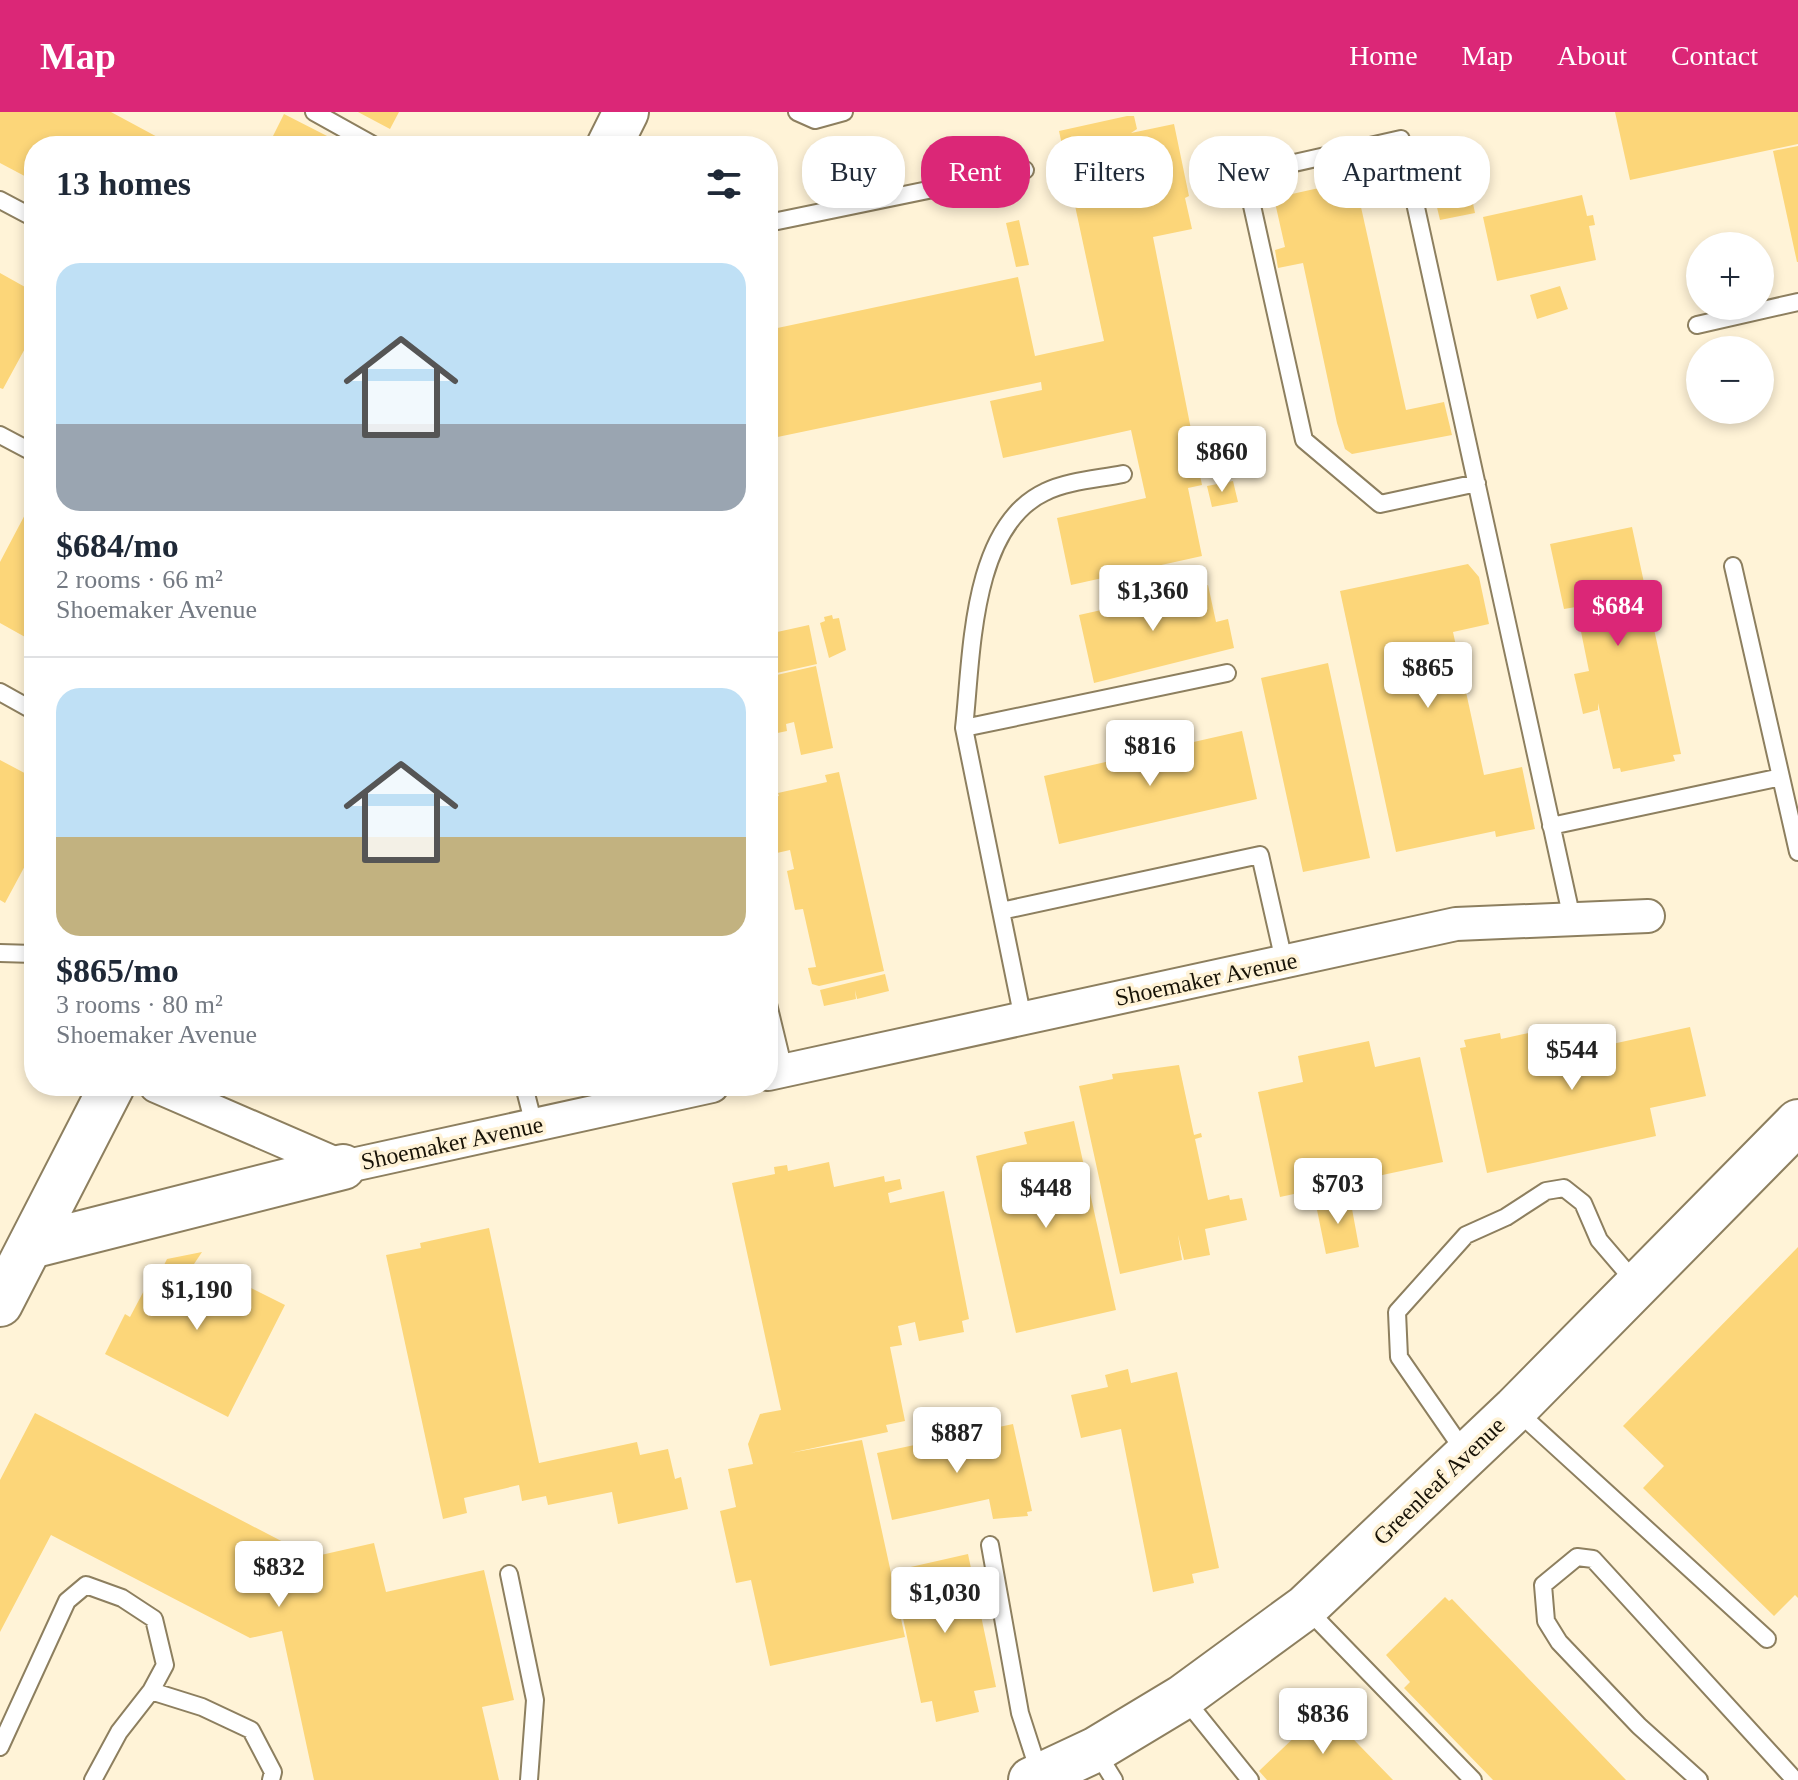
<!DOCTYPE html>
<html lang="en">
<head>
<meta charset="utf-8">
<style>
  :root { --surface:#fff; --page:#f6f6f7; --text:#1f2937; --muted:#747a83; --line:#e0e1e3; --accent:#db2777 }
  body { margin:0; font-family:"Times New Roman",serif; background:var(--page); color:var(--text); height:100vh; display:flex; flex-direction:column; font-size:30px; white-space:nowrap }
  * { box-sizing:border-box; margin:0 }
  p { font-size:26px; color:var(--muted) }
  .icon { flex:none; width:44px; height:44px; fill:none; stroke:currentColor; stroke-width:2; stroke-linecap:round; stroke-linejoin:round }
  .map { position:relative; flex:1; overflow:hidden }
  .panel { position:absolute; left:24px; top:24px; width:754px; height:960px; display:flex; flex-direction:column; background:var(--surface); border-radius:32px; box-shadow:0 4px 12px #0003 }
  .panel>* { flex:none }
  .top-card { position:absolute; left:802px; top:24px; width:760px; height:72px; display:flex; gap:16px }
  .tools { position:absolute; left:1686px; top:120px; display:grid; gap:16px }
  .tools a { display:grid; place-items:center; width:88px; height:88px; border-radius:50%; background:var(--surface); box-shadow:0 4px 12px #0003; font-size:40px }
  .price { position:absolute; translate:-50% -68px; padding:0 18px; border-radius:8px; background:#fff; color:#222; font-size:26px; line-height:52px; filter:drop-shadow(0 2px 4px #0008) }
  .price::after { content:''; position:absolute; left:50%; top:48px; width:24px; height:18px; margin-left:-12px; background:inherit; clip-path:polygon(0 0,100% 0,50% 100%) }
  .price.active { background:var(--accent); color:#fff }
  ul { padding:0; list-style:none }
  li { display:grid; align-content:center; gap:16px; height:424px; padding:0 32px }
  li+li { border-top:2px solid var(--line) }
  li span { display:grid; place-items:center; height:248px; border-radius:24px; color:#555 }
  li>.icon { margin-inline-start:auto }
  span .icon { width:144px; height:144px; fill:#fffc; stroke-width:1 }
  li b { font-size:34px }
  h2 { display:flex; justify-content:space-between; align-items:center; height:96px; padding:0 32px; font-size:34px }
  .chip { padding:0 28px; border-radius:32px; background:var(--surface); box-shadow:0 4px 12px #0003; font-size:28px; line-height:72px }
  .chip.active { background:var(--accent); color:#fff }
  header { display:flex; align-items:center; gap:48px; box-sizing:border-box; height:112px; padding:0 40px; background:var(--accent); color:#fff }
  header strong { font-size:38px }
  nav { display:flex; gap:44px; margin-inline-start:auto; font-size:28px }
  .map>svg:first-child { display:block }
  .building { fill:#fcd679 }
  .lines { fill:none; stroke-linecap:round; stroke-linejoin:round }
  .lane-casing { stroke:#8d7f5f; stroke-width:20 }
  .street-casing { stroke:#8d7f5f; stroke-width:36 }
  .secondary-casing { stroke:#8d7f5f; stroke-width:48 }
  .lane { stroke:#fff; stroke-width:16 }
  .street { stroke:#fff; stroke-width:32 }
  .secondary { stroke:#fff; stroke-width:44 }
  .labels { text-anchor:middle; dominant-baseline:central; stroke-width:7; stroke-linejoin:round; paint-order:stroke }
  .street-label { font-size:24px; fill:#181307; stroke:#fff3d7 }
</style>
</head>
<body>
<header>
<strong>Map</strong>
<nav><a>Home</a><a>Map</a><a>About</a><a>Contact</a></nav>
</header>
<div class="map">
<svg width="1798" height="1668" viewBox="0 0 1798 1668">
  <rect width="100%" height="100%" fill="#fff3d7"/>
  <path class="building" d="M 0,0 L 111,0 L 174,34 L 34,34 L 34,69 L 0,51 Z
    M 358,0 L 399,0 L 390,17 Z
    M 1615,0 L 1798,0 L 1798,32 L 1630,68 Z
    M 284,2 L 329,25 L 324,34 L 268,34 Z
    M 1127,4 L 1134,4 L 1137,17 L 1131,21 L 1174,12 L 1189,84 L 1185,86 L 1192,117 L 1153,125 L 1202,373 L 1188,376 L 1202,444 L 1071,473 L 1057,406 L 1146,386 L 1131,318 L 1003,346 L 990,289 L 1042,278 L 1041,270 L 768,327 L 768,218 L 1018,165 L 1035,244 L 1104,229 L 1059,19 Z
    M 1798,34 L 1798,150 L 1797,150 L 1773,39 Z
    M 1466,58 L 1475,101 L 1440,108 L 1430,66 Z
    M 1355,68 L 1406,298 L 1444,290 L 1452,323 L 1352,342 L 1345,337 L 1337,311 L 1303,151 L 1278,156 L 1275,138 L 1285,135 L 1274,86 Z
    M 1582,83 L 1587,104 L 1593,103 L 1595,113 L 1589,114 L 1596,148 L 1497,169 L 1483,105 Z
    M 1019,108 L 1029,153 L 1016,155 L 1006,111 Z
    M 0,161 L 34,180 L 34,220 L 3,277 L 0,276 Z
    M 1560,174 L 1568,197 L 1537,207 L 1530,183 Z
    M 1233,369 L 1238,390 L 1212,395 L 1207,374 Z
    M 29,395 L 34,398 L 34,530 L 0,511 L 0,450 Z
    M 1632,415 L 1681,642 L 1673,643 L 1675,649 L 1621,660 L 1620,656 L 1613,657 L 1598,591 L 1598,598 L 1583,602 L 1574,562 L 1589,559 L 1576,495 L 1564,497 L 1550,432 Z
    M 1468,452 L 1479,465 L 1489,512 L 1453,520 L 1484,663 L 1522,655 L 1535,717 L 1496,725 L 1495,719 L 1396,740 L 1340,479 Z
    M 1208,473 L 1216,510 L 1228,507 L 1234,536 L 1094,571 L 1079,503 L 1151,487 L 1150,481 L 1169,477 L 1171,482 Z
    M 832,503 L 833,507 L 839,506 L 846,538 L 829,546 L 820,511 L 825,509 L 824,505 Z
    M 809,513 L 817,552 L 768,563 L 768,522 Z
    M 1328,551 L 1370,746 L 1303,760 L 1261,566 Z
    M 816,554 L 833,636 L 801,643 L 794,610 L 786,612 L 787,619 L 768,623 L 768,565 Z
    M 1242,619 L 1257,687 L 1059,732 L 1044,664 Z
    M 0,648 L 34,666 L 34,737 L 5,791 L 0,788 Z
    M 839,660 L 884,859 L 819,874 L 812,872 L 808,856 L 816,855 L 803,797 L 795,798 L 787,759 L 794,757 L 790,738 L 768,743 L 768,702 L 775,700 L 772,685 L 779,684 L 778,681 L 827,670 L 825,663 Z
    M 885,862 L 889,879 L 857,887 L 855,878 L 856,887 L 824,894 L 820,878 Z
    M 1565,913 L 1571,941 L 1690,915 L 1706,984 L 1650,996 L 1656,1024 L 1487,1061 L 1460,936 L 1466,935 L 1464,928 L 1500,921 L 1501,927 Z
    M 1369,929 L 1375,955 L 1420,945 L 1443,1050 L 1280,1085 L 1258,980 L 1303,970 L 1298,944 Z
    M 1179,953 L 1194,1023 L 1201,1021 L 1202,1025 L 1195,1027 L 1208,1088 L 1229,1083 L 1230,1088 L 1242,1086 L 1247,1108 L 1205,1117 L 1210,1143 L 1184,1148 L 1178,1123 L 1182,1148 L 1120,1162 L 1079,974 L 1113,967 L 1112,962 Z
    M 330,974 L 366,974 L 367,979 L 350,982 L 349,976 L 338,978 Z
    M 1074,1009 L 1116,1198 L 1016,1221 L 976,1044 L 1027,1032 L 1024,1020 Z
    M 829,1050 L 834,1075 L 884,1064 L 885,1070 L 900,1067 L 902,1077 L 888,1081 L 890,1091 L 944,1079 L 969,1207 L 962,1209 L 964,1220 L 919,1229 L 915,1210 L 898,1214 L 902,1233 L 890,1235 L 905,1309 L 886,1313 L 888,1320 L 790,1341 L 862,1328 L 905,1525 L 770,1554 L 751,1468 L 736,1471 L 720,1399 L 736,1395 L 728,1357 L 753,1352 L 748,1332 L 760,1302 L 781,1298 L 732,1071 L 775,1062 L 774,1055 L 787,1053 L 788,1059 Z
    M 1350,1086 L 1359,1135 L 1326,1142 L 1316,1093 Z
    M 489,1116 L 539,1351 L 637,1330 L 640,1343 L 668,1337 L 675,1367 L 681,1365 L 688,1397 L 618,1412 L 612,1380 L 548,1393 L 546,1384 L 522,1389 L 519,1373 L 464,1386 L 467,1401 L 443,1407 L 386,1143 L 421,1136 L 420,1131 Z
    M 1798,1135 L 1798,1486 L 1795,1483 L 1774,1504 L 1643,1376 L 1664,1354 L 1623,1314 Z
    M 202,1140 L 194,1152 L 223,1162 L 285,1193 L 228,1305 L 105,1242 L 125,1202 L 130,1205 L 157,1154 L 162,1157 L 167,1147 Z
    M 1128,1257 L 1131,1271 L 1177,1260 L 1219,1456 L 1192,1462 L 1194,1471 L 1153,1480 L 1121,1317 L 1081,1326 L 1071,1283 L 1108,1275 L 1105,1263 Z
    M 35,1301 L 312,1445 L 374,1431 L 386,1480 L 484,1458 L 514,1588 L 482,1595 L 499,1668 L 314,1668 L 282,1519 L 250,1526 L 51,1423 L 0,1520 L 0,1368 Z
    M 1013,1312 L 1032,1399 L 1027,1400 L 1028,1404 L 993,1407 L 989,1387 L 892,1408 L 877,1341 Z
    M 968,1442 L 996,1575 L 974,1579 L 979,1600 L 936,1610 L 932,1589 L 921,1591 L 893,1459 Z
    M 1445,1485 L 1449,1489 L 1452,1487 L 1626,1668 L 1493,1668 L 1404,1576 L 1410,1570 L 1386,1543 Z
    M 1324,1597 L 1393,1668 L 1267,1668 L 1259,1659 Z"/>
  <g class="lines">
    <g class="lane-casing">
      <path id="lane" d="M 314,0 L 375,34
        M 797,0 L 815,8 L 844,0
        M 0,88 L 34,106
        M 768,111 L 1025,58
        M 1697,213 L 1798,190
        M 0,323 L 34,341
        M 1477,371 L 1380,392 L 1304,328 L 1245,62 L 1401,27 L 1572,807
        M 1733,454 L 1798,740
        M 0,580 L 34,599
        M 964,616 C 972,546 970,415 1045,380 C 1067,369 1098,367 1123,362
        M 1551,714 L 1781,665
        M 1001,799 L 964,616 L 1227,561
        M 0,841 L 34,842
        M 768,892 L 784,958
        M 1023,907 L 1001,799 L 1260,743 L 1284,849
        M 524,974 L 534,1013
        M 1516,1298 L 1767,1527
        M 1466,1342 L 1399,1245 L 1397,1200 L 1466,1123 L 1506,1105 L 1546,1079 L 1564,1076 L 1583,1091 L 1599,1128 L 1635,1170
        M 990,1433 L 1020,1601 L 1040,1663
        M 509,1462 L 535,1588 L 529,1668
        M 1307,1497 L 1473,1668
        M 1184,1586 L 1250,1668
        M 0,1635 L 67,1489 L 86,1473 L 122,1486 L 154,1507 L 165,1553 L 151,1579 L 202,1595 L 251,1618 L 273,1660 L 271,1668
        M 1096,1639 L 1114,1668
        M 93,1668 L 119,1620 L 151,1579
        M 1699,1668 L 1639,1614 L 1559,1530 L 1546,1509 L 1543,1473 L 1577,1445 L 1593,1447 L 1795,1668"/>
    </g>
    <g class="street-casing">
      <path id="street" d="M 768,962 L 1456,812 L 1648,804
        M 156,974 L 343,1055 L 712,974"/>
    </g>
    <g class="secondary-casing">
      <path id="secondary" d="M 609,34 L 626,0
        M 31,1134 L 343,1055
        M 0,1192 L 112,974
        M 1031,1668 L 1095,1638 L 1183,1585 L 1306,1495 L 1515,1297 L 1798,1010"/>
    </g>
    <use href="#lane" class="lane"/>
    <use href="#street" class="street"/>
    <use href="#secondary" class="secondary"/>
  </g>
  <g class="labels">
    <g class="street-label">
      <text transform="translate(1206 867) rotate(-12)">Shoemaker Avenue</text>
      <text transform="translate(452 1031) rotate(-12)">Shoemaker Avenue</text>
      <text transform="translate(1439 1369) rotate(-44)">Greenleaf Avenue</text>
    </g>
  </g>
</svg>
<div class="tools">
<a>+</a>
<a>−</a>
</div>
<b class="price" style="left:1222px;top:382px">$860</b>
<b class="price" style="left:1153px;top:521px">$1,360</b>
<b class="price active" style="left:1618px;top:536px">$684</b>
<b class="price" style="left:1428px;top:598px">$865</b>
<b class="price" style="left:1150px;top:676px">$816</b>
<b class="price" style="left:1572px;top:980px">$544</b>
<b class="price" style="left:1338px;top:1114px">$703</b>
<b class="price" style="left:1046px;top:1118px">$448</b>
<b class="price" style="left:197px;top:1220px">$1,190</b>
<b class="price" style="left:957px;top:1363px">$887</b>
<b class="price" style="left:279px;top:1497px">$832</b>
<b class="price" style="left:945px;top:1523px">$1,030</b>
<b class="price" style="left:1323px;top:1644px">$836</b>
<div class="top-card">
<a class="chip">Buy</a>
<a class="chip active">Rent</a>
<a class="chip">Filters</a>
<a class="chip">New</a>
<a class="chip">Apartment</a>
</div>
<section class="panel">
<h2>13 homes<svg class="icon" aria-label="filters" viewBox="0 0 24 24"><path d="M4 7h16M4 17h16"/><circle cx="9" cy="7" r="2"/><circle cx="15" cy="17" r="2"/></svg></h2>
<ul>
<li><span style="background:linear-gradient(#bfe0f5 65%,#9aa5b1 0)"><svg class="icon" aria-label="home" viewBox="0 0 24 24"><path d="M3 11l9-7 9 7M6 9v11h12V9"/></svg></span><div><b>$684/mo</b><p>2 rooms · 66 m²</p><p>Shoemaker Avenue</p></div></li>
<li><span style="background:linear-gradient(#bfe0f5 60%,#c2b280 0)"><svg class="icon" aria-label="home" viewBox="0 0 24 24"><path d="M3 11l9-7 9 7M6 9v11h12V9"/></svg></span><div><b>$865/mo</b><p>3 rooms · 80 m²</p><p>Shoemaker Avenue</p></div></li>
</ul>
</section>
</div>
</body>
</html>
